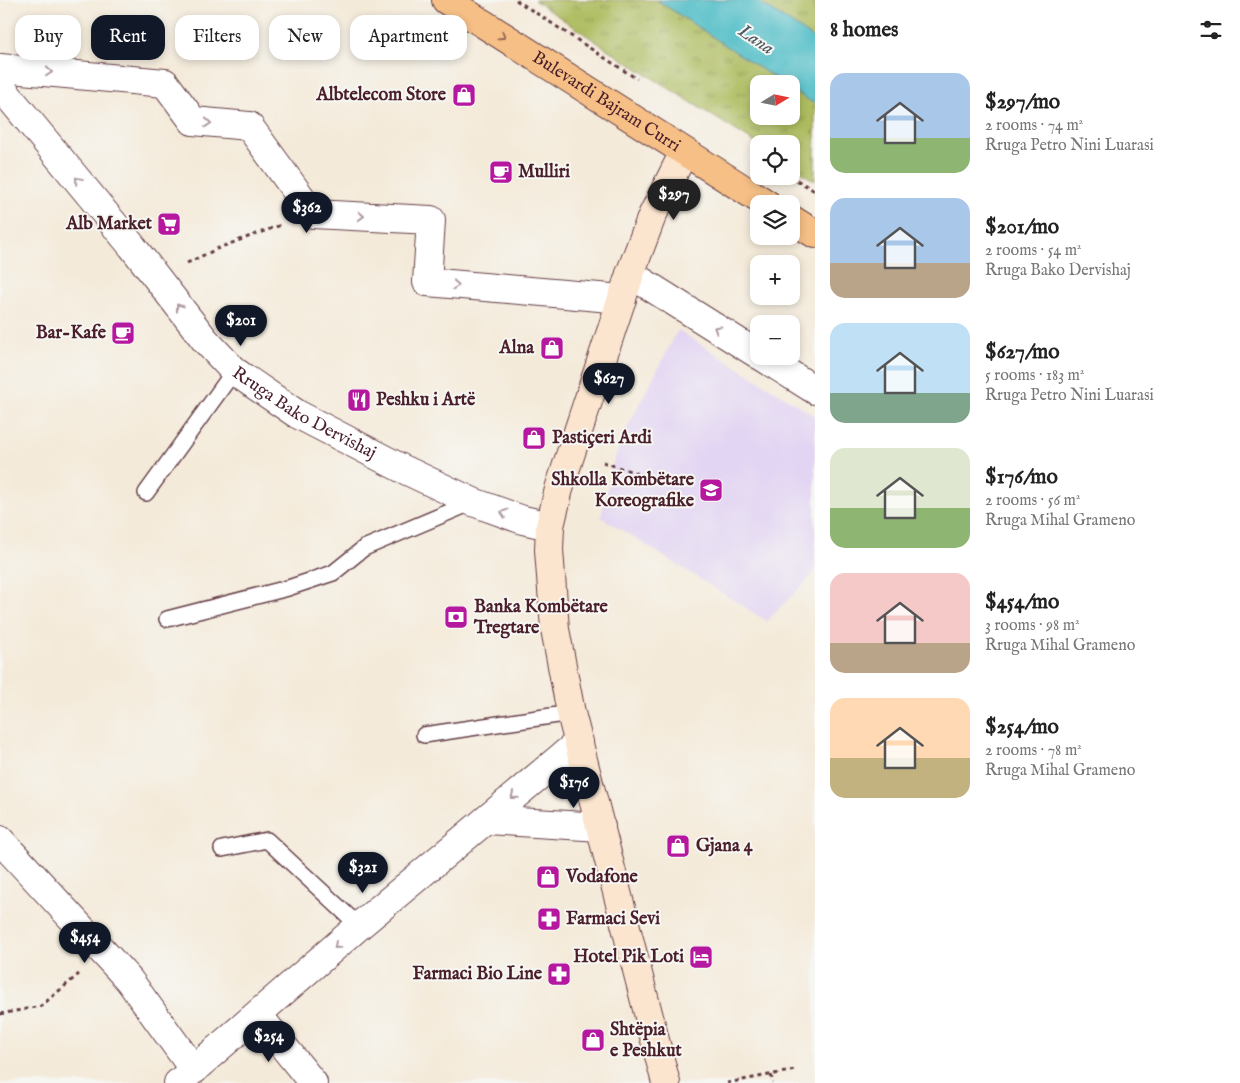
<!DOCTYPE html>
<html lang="en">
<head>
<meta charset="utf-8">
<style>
  :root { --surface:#fff; --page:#f6f6f6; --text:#222; --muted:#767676; --accent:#111827 }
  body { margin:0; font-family:"IM FELL English",serif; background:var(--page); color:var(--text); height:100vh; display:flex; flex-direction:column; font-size:19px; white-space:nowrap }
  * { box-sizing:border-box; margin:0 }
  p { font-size:16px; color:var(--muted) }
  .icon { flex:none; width:28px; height:28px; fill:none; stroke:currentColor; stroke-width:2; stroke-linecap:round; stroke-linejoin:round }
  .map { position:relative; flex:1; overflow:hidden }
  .sheet { display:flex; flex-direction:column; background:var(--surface); width:425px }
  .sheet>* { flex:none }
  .guide { position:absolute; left:15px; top:15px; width:475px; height:45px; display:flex; gap:10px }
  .needle { width:32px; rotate:80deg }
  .tools { position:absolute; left:750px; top:75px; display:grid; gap:10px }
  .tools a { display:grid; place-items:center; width:50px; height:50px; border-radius:10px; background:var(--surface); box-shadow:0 2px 8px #0003; font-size:25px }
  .price { position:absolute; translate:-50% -42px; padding:0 11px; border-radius:18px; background:var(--accent); color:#fff; font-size:16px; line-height:32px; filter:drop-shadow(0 1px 2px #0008) }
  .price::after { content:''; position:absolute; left:50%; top:30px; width:15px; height:11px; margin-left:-8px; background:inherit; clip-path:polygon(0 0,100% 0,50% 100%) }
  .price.active { background:#222; color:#fff }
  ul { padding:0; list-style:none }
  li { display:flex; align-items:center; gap:15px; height:125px; padding:0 15px }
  li span { display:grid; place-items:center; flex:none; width:140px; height:100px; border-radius:15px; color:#555 }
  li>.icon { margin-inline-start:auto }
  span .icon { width:60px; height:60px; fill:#fffc; stroke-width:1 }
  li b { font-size:21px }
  h2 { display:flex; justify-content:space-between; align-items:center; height:60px; padding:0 15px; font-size:21px }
  .tag { padding:0 18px; border-radius:15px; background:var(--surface); box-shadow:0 2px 8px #0003; font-size:18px; line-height:45px }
  .tag.active { background:var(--accent); color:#fff }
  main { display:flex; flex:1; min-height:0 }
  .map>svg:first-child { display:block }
  .built { fill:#e2d4f3 }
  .park { fill:url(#park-tufts); stroke:#7c6e45 }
  .water { fill:#4fbdc7; stroke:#4c6e79 }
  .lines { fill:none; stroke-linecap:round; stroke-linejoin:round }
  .lane-casing { stroke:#643d45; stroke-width:18 }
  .street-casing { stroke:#643d45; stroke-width:30 }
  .secondary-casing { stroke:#643d45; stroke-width:30 }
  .primary-casing { stroke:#643d45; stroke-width:30 }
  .path { stroke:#643d45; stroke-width:3; stroke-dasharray:4 4; stroke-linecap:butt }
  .lane { stroke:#fff; stroke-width:15 }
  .street { stroke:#fff; stroke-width:28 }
  .secondary { stroke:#fbe5cf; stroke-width:28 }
  .primary { stroke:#f5bf86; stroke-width:28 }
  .oneway { stroke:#976754 }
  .oneway2 { stroke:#ae9aa0 }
  .labels { text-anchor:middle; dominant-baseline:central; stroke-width:4; stroke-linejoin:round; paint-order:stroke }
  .poi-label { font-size:18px; font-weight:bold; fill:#4a1f2b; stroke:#f6f6f2; text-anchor:start }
  .street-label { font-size:18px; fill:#4a1f2b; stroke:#f6f6f2 }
  .water-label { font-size:19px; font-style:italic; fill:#4c5662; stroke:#f6f6f2 }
</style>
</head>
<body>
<main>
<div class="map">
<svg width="815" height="1083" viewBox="0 0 815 1083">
  <defs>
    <pattern id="park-tufts" width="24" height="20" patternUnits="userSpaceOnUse" patternTransform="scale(1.25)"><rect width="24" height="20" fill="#adbc5f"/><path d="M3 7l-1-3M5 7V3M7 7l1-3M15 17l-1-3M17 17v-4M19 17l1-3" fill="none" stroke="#8f984f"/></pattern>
  </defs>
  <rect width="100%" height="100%" fill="#f6f6f2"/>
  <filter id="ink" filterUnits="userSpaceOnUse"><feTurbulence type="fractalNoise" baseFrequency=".02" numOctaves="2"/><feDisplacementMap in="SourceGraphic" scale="10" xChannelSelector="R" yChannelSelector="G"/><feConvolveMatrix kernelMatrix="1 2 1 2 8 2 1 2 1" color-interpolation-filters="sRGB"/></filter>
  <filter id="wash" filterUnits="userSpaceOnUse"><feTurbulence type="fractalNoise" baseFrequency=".0096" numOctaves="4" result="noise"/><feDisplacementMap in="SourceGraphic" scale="20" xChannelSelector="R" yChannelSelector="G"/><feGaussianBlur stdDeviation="1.12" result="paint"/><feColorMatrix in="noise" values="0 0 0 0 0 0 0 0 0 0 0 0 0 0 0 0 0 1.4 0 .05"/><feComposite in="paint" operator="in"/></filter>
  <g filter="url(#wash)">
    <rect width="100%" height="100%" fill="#f4ead9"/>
    <path class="built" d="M 678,330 L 815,416 L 815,572 L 767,621 L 601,517 L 613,464 L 623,436 Z"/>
    <path class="park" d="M 534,0 L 657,0 L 784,84 L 759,84 L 759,116 L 791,116 L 791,89 L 815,104 L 815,181 L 791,166 L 791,144 L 759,145 L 622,59 Z
      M 756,0 L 815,0 L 815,39 Z"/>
    <path class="water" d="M 657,0 L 756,0 L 815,39 L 815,104 L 791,89 L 791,84 L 784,84 Z"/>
  </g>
  <g filter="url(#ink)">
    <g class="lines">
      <g class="lane-casing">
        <path id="lane" d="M 146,493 L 234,371
          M 167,619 L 288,588 L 333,573 L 364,548 L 473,502
          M 424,735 L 571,713
          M 222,849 L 267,840 L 359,926"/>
      </g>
      <g class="street-casing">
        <g id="street">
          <path d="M 0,68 L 165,83 L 193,121 L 249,126 L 313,214 L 431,220 L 427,282 L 622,299"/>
          <path id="s1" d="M 0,86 L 132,246 L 205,340 L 234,371 L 297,414 L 401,468 L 473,502 L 523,520 L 550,526"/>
          <path d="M 630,274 L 759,355"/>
          <path d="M 761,356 L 815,390"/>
          <path d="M 486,820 L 601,827"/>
          <path d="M 0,840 L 129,980 L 194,1070"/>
          <path d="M 258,1015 L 313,1083"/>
          <path d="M 178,1083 L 359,926 L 579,742"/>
        </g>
      </g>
      <g class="secondary-casing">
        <path id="secondary" d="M 666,1083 L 571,713 L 555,629 L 549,550 L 550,526 L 559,489 L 630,274 L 652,216 L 684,152"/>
      </g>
      <g class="primary-casing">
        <g id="primary">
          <path id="s2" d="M 446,0 L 767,204"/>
          <path d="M 791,219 L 815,234"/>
        </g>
      </g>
      <path class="path" d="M 516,0 L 637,79
        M 790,176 L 815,191
        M 187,263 L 221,247 L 281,225
        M 603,462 L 666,483
        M 0,1014 L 41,1006 L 79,974
        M 771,1075 L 773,1083
        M 727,1083 L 795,1070"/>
      <use href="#lane" class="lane"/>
      <use href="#street" class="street"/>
      <use href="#secondary" class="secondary"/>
      <use href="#primary" class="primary"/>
    </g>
    <defs><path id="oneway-chevron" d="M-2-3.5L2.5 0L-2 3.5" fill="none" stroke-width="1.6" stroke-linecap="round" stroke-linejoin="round" transform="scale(1.25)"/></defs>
    <use class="oneway" href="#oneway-chevron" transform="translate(502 36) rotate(32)"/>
    <g class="oneway2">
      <use href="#oneway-chevron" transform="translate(49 72) rotate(5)"/>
      <use href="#oneway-chevron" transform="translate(208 123) rotate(5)"/>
      <use href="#oneway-chevron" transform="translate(78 180) rotate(-130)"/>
      <use href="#oneway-chevron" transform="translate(361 216) rotate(3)"/>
      <use href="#oneway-chevron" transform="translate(456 285) rotate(5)"/>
      <use href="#oneway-chevron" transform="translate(179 307) rotate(-127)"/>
      <use href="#oneway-chevron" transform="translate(717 329) rotate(-148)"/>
      <use href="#oneway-chevron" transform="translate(504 513) rotate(-161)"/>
      <use href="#oneway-chevron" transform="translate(514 796) rotate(140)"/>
      <use href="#oneway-chevron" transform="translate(337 946) rotate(138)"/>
    </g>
  </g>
  <defs>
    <g id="shop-square" transform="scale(1.25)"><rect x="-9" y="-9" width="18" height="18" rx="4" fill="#b5179e" stroke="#f6f6f2"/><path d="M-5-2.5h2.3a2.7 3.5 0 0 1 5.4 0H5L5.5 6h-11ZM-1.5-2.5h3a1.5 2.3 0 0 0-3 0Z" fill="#fff"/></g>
    <g id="cafe-square" transform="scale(1.25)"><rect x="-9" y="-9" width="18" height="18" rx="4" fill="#b5179e" stroke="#f6f6f2"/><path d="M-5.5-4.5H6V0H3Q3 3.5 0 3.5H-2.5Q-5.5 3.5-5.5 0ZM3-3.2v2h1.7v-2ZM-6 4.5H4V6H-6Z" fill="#fff"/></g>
    <g id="supermarket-square" transform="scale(1.25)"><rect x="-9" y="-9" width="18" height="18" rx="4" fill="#b5179e" stroke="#f6f6f2"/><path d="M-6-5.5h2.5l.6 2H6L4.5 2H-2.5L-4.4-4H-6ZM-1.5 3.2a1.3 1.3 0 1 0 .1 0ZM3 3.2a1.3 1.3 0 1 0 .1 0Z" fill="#fff"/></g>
    <g id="restaurant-square" transform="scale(1.25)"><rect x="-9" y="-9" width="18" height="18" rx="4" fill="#b5179e" stroke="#f6f6f2"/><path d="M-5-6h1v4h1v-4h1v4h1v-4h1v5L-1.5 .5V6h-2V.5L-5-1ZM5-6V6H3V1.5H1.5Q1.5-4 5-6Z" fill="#fff"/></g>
    <g id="school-square" transform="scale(1.25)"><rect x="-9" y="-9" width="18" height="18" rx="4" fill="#b5179e" stroke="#f6f6f2"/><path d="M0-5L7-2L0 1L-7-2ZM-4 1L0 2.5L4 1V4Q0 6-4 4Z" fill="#fff"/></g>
    <g id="bank-square" transform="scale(1.25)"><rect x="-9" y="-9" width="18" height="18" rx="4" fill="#b5179e" stroke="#f6f6f2"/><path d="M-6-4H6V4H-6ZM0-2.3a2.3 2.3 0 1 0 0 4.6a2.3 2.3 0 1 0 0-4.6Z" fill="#fff"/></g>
    <g id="pharmacy-square" transform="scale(1.25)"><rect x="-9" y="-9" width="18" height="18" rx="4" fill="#b5179e" stroke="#f6f6f2"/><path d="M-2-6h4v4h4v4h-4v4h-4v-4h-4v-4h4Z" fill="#fff"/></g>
    <g id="hotel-square" transform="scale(1.25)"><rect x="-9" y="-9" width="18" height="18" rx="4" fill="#b5179e" stroke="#f6f6f2"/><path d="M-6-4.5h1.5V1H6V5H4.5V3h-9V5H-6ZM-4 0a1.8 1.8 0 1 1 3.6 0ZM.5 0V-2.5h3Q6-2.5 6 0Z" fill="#fff"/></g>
  </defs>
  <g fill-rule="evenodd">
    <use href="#shop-square" x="464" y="95"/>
    <use href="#cafe-square" x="501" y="172"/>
    <use href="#supermarket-square" x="169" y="224"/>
    <use href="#cafe-square" x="123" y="333"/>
    <use href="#shop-square" x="552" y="348"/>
    <use href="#restaurant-square" x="359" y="400"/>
    <use href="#shop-square" x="534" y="438"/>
    <use href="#school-square" x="711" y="490"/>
    <use href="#bank-square" x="456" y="617"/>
    <use href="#shop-square" x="678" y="846"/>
    <use href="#shop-square" x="548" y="877"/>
    <use href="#pharmacy-square" x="549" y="919"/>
    <use href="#hotel-square" x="701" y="957"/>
    <use href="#pharmacy-square" x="559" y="974"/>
    <use href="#shop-square" x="593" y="1040"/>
  </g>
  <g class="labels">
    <g class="poi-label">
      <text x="446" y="95" text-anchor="end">Albtelecom Store</text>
      <text x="518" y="172">Mulliri</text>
      <text x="152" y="224" text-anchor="end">Alb Market</text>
      <text x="106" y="333" text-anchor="end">Bar-Kafe</text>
      <text x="534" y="348" text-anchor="end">Alna</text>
      <text x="376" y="400">Peshku i Artë</text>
      <text x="552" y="438">Pastiçeri Ardi</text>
      <text x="694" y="480" text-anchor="end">Shkolla Kombëtare<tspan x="694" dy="21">Koreografike</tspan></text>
      <text x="474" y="607">Banka Kombëtare<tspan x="474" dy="21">Tregtare</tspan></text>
      <text x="696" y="846">Gjana 4</text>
      <text x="566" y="877">Vodafone</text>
      <text x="566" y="919">Farmaci Sevi</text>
      <text x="684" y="957" text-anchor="end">Hotel Pik Loti</text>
      <text x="542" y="974" text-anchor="end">Farmaci Bio Line</text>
      <text x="610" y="1030">Shtëpia<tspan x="610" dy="21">e Peshkut</tspan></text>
    </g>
    <g class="street-label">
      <text stroke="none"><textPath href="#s2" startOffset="190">Bulevardi Bajram Curri</textPath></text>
      <text stroke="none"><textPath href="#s1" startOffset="451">Rruga Bako Dervishaj</textPath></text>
    </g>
    <g class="water-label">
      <text transform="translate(756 40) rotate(34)">Lana</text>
    </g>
  </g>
</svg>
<div class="tools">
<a><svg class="needle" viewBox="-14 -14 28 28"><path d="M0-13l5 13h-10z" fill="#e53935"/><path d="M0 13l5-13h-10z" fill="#767676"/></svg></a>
<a><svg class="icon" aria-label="locate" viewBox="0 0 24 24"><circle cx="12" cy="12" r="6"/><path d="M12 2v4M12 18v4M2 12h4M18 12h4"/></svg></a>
<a><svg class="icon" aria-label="layers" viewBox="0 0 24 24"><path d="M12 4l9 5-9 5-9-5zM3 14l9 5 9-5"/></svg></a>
<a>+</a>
<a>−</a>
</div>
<b class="price active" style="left:674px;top:221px">$297</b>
<b class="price" style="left:307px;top:234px">$362</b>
<b class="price" style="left:241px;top:347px">$201</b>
<b class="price" style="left:609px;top:405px">$627</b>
<b class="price" style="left:574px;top:809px">$176</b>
<b class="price" style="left:363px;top:894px">$321</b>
<b class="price" style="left:85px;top:964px">$454</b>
<b class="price" style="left:269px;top:1063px">$254</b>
<div class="guide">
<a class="tag">Buy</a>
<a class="tag active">Rent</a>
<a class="tag">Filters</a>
<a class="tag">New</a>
<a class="tag">Apartment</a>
</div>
</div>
<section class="sheet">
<h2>8 homes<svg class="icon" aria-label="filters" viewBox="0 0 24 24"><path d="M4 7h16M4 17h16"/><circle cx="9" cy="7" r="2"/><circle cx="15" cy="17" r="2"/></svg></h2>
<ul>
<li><span style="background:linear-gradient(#a9c7e8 65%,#8fb573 0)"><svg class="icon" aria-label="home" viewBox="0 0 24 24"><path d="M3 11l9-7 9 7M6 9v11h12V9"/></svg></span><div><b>$297/mo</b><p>2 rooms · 74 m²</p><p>Rruga Petro Nini Luarasi</p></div></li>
<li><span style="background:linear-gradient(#a9c7e8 65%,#b9a48a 0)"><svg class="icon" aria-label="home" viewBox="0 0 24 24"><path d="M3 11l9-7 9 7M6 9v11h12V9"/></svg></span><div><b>$201/mo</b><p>2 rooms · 54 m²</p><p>Rruga Bako Dervishaj</p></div></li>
<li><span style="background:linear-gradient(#bfe0f5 70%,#7fa58c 0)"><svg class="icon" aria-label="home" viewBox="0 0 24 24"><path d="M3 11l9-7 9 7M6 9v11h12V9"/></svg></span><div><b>$627/mo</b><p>5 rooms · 183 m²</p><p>Rruga Petro Nini Luarasi</p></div></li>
<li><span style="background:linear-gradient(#dfe7d0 60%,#8fb573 0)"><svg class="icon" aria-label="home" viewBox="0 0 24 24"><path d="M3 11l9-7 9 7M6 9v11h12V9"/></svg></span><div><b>$176/mo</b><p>2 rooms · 56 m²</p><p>Rruga Mihal Grameno</p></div></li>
<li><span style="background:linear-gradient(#f6c9c9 70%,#b9a48a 0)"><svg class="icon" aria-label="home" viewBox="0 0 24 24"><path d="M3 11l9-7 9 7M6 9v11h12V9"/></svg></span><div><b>$454/mo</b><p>3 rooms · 98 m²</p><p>Rruga Mihal Grameno</p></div></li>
<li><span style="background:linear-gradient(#ffd9b3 60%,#c2b280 0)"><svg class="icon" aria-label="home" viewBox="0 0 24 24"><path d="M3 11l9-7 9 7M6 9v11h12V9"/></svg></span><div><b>$254/mo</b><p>2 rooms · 78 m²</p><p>Rruga Mihal Grameno</p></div></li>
</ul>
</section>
</main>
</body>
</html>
